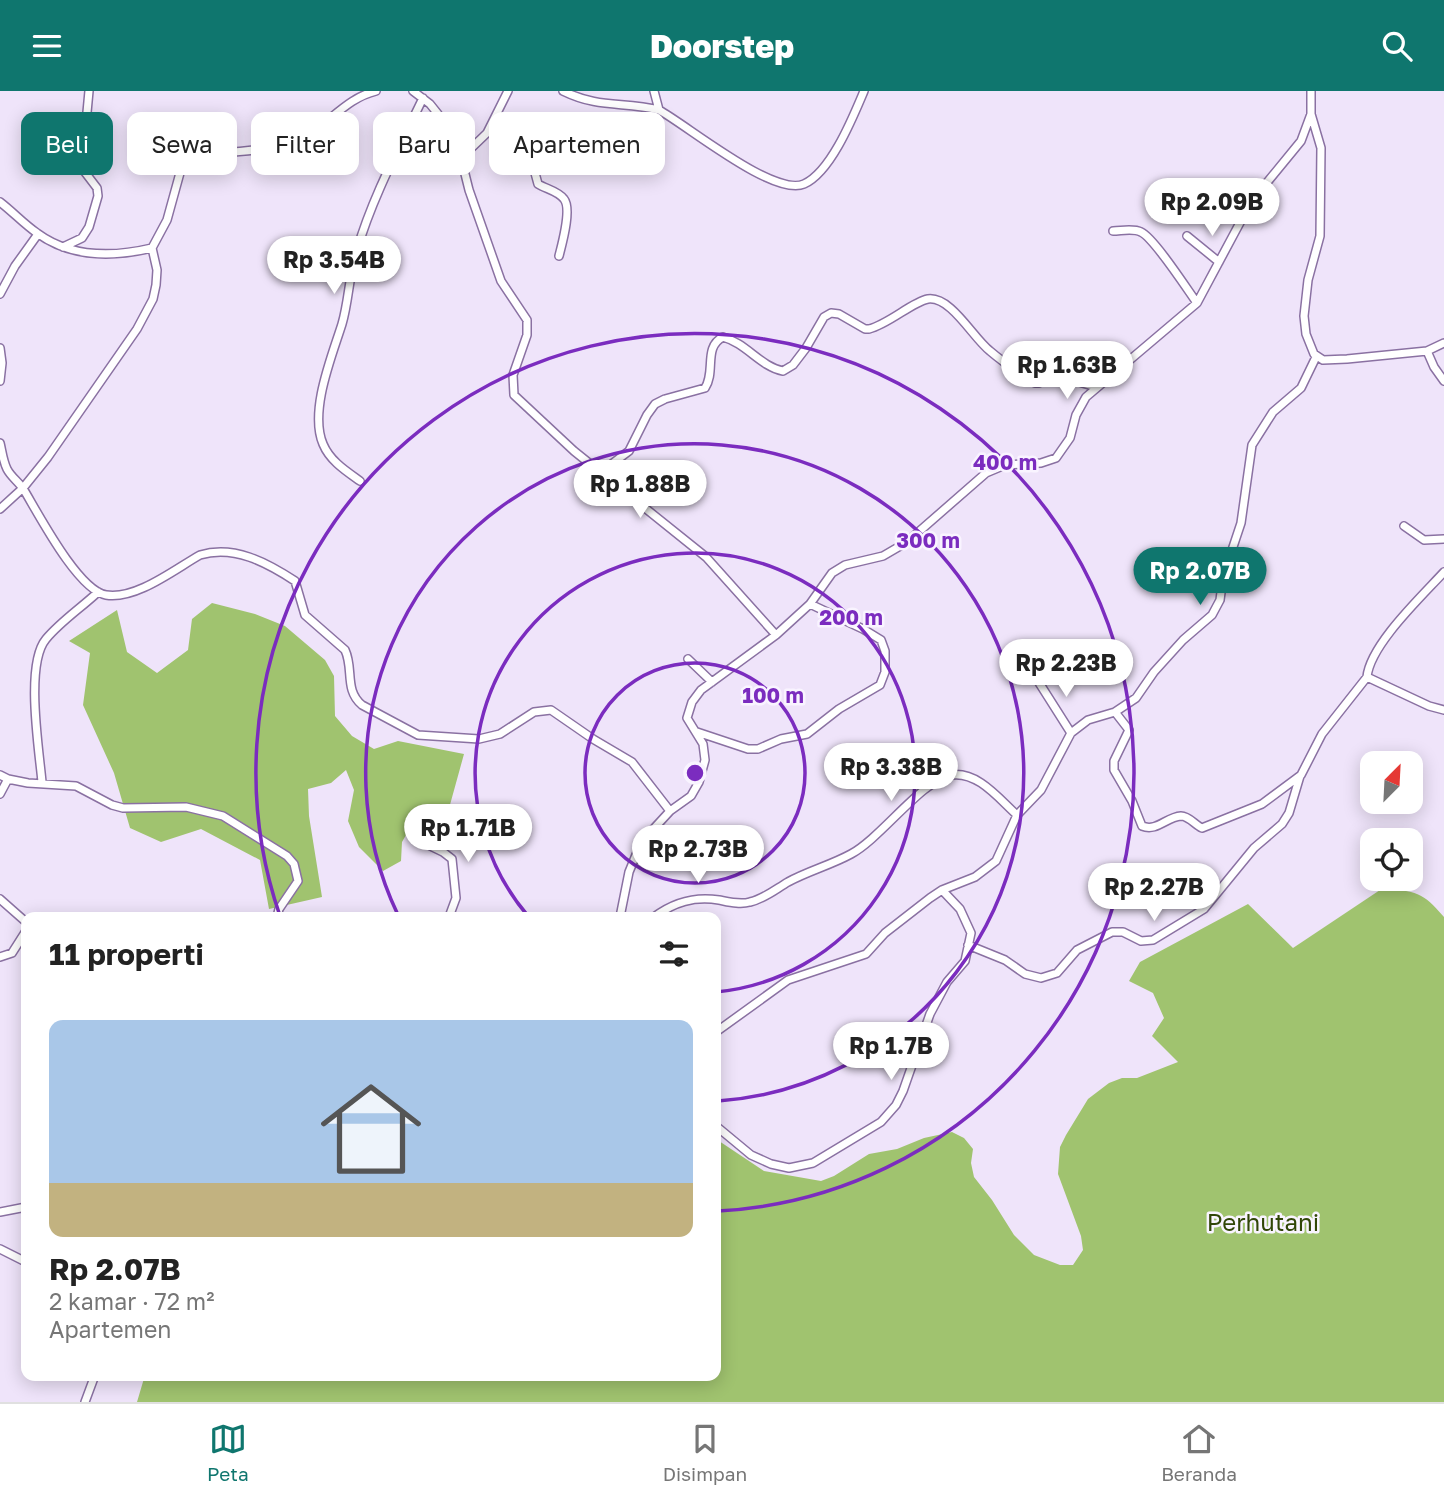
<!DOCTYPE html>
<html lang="id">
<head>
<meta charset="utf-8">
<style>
  :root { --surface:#fff; --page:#f6f6f6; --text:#222; --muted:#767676; --line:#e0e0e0; --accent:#0f766e }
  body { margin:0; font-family:"Golos Text",sans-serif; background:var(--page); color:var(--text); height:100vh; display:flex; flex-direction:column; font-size:26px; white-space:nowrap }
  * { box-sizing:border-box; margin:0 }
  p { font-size:23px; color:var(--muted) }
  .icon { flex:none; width:38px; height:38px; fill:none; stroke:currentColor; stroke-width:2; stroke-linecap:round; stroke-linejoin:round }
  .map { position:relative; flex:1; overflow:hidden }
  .side { position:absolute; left:21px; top:821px; width:700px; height:469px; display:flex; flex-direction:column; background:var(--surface); border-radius:14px; box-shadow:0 4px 18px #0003 }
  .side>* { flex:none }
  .banner { position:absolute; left:21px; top:21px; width:700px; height:63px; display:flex; gap:14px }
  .needle { width:46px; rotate:24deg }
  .fabs { position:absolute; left:1360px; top:660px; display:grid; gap:14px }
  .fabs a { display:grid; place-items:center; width:63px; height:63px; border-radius:14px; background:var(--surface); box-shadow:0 4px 18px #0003; font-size:35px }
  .price { position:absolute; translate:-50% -60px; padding:0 16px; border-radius:24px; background:#fff; color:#222; font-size:23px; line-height:46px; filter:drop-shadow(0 2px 4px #0008) }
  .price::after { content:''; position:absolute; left:50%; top:42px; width:21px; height:16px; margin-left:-10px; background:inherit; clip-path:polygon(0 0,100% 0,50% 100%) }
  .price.current { background:var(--accent); color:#fff }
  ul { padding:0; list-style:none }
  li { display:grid; align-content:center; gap:14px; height:371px; padding:0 28px }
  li+li { border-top:2px solid var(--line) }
  li span { display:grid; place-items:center; height:217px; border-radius:14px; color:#555 }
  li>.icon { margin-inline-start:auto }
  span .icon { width:126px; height:126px; fill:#fffc; stroke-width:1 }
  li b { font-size:30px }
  h2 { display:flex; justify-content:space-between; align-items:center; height:84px; padding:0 28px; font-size:30px }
  .tag { padding:0 24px; border-radius:14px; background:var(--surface); box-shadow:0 4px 18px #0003; font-size:24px; line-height:63px }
  .tag.current { background:var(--accent); color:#fff }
  header { display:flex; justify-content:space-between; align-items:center; height:91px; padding:0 28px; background:var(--accent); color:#fff; font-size:32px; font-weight:800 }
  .tabs { display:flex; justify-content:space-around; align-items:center; height:98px; border-top:2px solid var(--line); background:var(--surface); font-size:19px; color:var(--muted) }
  .tabs a { display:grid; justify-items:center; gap:4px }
  .tabs .current { color:var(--accent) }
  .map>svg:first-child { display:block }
  .forest { fill:#a0c36f }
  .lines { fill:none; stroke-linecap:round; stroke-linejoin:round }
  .minor-casing { stroke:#8a71a2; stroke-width:10 }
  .minor { stroke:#fff; stroke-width:7 }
  .ring { fill:none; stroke:#7b2cbf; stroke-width:3.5 }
  .labels { text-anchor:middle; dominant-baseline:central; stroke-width:5; stroke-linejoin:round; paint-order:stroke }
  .park-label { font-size:24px; fill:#314607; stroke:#f9f4ff }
  .centre { fill:#7b2cbf; stroke:#f9f4ff; stroke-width:3.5 }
  .ring-label { font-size:21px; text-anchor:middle; font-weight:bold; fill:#7b2cbf; stroke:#f9f4ff; stroke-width:5; stroke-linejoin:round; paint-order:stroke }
</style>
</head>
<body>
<header><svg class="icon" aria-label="menu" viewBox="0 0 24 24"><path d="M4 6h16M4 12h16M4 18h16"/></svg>Doorstep<svg class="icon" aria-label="search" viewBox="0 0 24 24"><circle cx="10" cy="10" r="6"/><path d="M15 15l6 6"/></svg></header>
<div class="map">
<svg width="1444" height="1311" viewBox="0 0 1444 1311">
  <rect width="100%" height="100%" fill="#efe4fa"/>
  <path class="forest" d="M 212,512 L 255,523 L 285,535 L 325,569 L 334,585 L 335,625 L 352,645 L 374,658 L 398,650 L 464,663 L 448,721 L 414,730 L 402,751 L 401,770 L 383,780 L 359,756 L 348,730 L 354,699 L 346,679 L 331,692 L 308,698 L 309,725 L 322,806 L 269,818 L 260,769 L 201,738 L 161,751 L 130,737 L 114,682 L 83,614 L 90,562 L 69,550 L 117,519 L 127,561 L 157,582 L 188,559 L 192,528 Z
    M 1383,797 C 1416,801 1422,800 1444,826 L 1444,1311 L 137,1311 L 145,1284 L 716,1284 L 716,1048 L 764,1080 L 821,1090 L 834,1085 L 869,1063 L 897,1058 L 924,1047 L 952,1041 L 964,1047 L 973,1058 L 971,1072 L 974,1086 L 992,1109 L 1014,1144 L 1034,1164 L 1060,1174 L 1073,1174 L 1083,1159 L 1081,1145 L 1058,1083 L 1060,1056 L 1066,1044 L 1088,1008 L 1109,992 L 1122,987 L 1137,987 L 1178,971 L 1152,945 L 1164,927 L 1153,902 L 1129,890 L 1140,871 L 1248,813 L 1293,857 Z"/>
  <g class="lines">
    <g class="minor-casing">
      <path id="minor" d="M 413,0 L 430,13 L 438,23 L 461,67 L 469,99 L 501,190 L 527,229 L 527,244 L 513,284 L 514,304 L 574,360 L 706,466 L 776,544 L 701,599 L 692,611 L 687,627 L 703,653 L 705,669 L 699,691 L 691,705 L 670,720 L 647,745 L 638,759 L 629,781 L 620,826
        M 563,0 C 600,18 623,10 659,19 C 688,35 774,106 804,93 C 831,81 853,26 864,0
        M 654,0 L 659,19
        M 1311,23 L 1321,57 L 1320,145 L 1308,189 L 1304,225 L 1306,243 L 1314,263 L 1323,269 L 1347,268 L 1427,260 L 1444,252
        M 495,28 L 532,71 L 538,93 C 546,98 558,100 564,108 C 572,118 562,153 559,165
        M 461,67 L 487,42 L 508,0
        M 0,111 C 13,121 24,133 37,142 C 71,167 114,166 152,157
        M 1113,140 C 1121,140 1133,137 1141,141 C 1154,147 1187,198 1197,212
        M 1187,145 L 1219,171
        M 63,156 L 82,147 L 89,136 L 98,105 L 97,97 L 81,76 L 77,66 L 86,32 L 89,0
        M 0,203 L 15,175 L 38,143
        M 0,257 L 2,272 L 0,290
        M 1427,260 L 1434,276 L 1444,290
        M 0,352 C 2,360 3,370 7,378 C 11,386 19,391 24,399 C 39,424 78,499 106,504 C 136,509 175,478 200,464 C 234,454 266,471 295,490 L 305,524 L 345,559 C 354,578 344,599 362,614 L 418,644 L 479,648 L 500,643 L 534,621 L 551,619 L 593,648 L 632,671 L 670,720
        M 601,381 L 629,360 L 647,324 L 655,313 L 665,308 L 705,297 C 716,281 703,256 723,246 C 746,252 761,276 783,280 L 793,274 L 806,257 L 824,226 L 831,222 L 839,223 L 865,238 L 869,238 C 889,233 912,211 928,208 C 951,205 973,247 990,260 C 1004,272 1019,282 1035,292 L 1039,292 C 1056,282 1078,291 1096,296
        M 360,390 C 346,380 330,370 323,353 C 309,320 332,265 342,233 C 349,209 349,183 357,159 C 372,107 399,57 423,7
        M 0,418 L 23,397 L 48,366 L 137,238 L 153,208 L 156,194 L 157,179 L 152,157 L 167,129 L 183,71 L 194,64 C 223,61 272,61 297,49 C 327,37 343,8 376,0
        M 1404,435 L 1424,449 L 1444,448
        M 776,544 L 810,513 L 832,482 L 845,474 L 883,465 L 907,451 L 986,382 L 1005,374 L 1041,372 L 1056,367 L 1070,347 L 1076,324 L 1086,306 L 1197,212 L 1251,111 L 1301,50 L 1311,23 L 1311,0
        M 688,568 L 712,591
        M 1367,586 L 1429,615 L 1444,619
        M 1038,590 L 1071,642
        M 1115,621 L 1129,639 L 1114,670 L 1114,679 L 1132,710 L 1142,735 C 1157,741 1166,726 1181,725 C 1189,725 1195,734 1202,737 L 1262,713 L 1301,684 L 1322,643 L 1367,586 C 1370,554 1421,506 1444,481
        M 697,641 L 748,658 L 758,658 L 781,648 L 807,643 L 839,618 L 880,594 L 885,581 L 885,560 L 881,549 L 863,538 L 810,513
        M 0,684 L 8,688 L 28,692 L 76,695 L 112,714 L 123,717 L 186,716 L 223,725 L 287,765 L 294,773 L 298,790 L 279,818 L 277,826
        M 42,691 C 39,658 25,573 46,548 C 61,530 81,517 98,501
        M 0,703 L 8,688
        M 416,748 L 443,761 L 452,768 L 456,807 L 449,826
        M 0,808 L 26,831
        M 654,826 C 674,811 694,805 719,809 C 729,811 740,814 750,811 C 764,808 776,798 788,791 C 808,780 831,774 851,763 C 881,747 922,689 951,684 C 978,680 999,708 1017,724
        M 968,854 L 1005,869 L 1025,883 L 1041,887 L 1057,882 L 1077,859 L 1112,841 L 1123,841 L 1141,850 L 1153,849 L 1204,818 L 1254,757 L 1282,733 L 1289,722 L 1300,685
        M 0,866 L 12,862 L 26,840
        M 716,941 L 788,889 L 866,863 L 885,842 L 930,807 L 942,799 L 975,786 L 996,770 L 1017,724 L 1041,699 L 1071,642 L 1088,629 L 1115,621 L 1136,607 L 1154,581 L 1183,549 L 1212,524 L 1220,509 L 1223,486 L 1241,432 L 1252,354 L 1273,321 L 1301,297 L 1316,266
        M 716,1035 L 751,1064 L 771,1073 L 789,1077 L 813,1072 L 881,1031 L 896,1014 L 903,1000 L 930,923 L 947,891 L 965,870 L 971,842 L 960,818 L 942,799
        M 0,1121 L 26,1116
        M 0,1158 L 26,1171
        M 85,1311 L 95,1284"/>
    </g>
    <use href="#minor" class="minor"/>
  </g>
  <g class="ring">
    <circle cx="695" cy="682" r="110"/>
    <path d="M528 825A220 220 0 1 1 716 901"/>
    <path d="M398 824A329 329 0 1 1 718 1010"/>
    <path d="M280 825A439 439 0 1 1 718 1120"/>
  </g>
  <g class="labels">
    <g class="park-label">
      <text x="1263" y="1130">Perhutani</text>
    </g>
  </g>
  <circle cx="695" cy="682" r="10" class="centre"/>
  <g class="ring-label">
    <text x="1005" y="379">400 m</text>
    <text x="928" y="457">300 m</text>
    <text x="851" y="534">200 m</text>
    <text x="773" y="612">100 m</text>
  </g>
</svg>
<div class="fabs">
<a><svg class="needle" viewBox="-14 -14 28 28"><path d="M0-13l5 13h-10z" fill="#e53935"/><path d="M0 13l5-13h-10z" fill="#767676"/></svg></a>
<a><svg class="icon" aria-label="locate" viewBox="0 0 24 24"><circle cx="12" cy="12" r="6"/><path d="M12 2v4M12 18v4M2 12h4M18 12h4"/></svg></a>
</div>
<b class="price" style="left:1212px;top:147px">Rp 2.09B</b>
<b class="price" style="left:334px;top:205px">Rp 3.54B</b>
<b class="price" style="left:1067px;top:310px">Rp 1.63B</b>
<b class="price" style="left:640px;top:429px">Rp 1.88B</b>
<b class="price current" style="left:1200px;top:516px">Rp 2.07B</b>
<b class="price" style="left:1066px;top:608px">Rp 2.23B</b>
<b class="price" style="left:891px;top:712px">Rp 3.38B</b>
<b class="price" style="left:468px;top:773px">Rp 1.71B</b>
<b class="price" style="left:698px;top:794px">Rp 2.73B</b>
<b class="price" style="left:1154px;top:832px">Rp 2.27B</b>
<b class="price" style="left:891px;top:991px">Rp 1.7B</b>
<div class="banner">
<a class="tag current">Beli</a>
<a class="tag">Sewa</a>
<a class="tag">Filter</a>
<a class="tag">Baru</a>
<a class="tag">Apartemen</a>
</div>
<section class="side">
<h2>11 properti<svg class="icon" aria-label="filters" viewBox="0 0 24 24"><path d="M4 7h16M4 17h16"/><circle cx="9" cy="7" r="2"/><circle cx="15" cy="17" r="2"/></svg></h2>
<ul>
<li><span style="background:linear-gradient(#a9c7e8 75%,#c2b280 0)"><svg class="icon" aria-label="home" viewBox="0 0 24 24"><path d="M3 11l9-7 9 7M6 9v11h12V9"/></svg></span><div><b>Rp 2.07B</b><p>2 kamar · 72 m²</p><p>Apartemen</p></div></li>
</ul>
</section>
</div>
<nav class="tabs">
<a class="current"><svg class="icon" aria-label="map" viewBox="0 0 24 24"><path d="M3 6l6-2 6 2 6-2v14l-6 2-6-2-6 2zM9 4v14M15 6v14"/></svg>Peta</a>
<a><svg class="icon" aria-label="saved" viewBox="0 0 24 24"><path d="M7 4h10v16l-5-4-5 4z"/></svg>Disimpan</a>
<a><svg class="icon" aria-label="home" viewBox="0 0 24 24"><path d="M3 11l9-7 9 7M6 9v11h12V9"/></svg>Beranda</a>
</nav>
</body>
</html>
